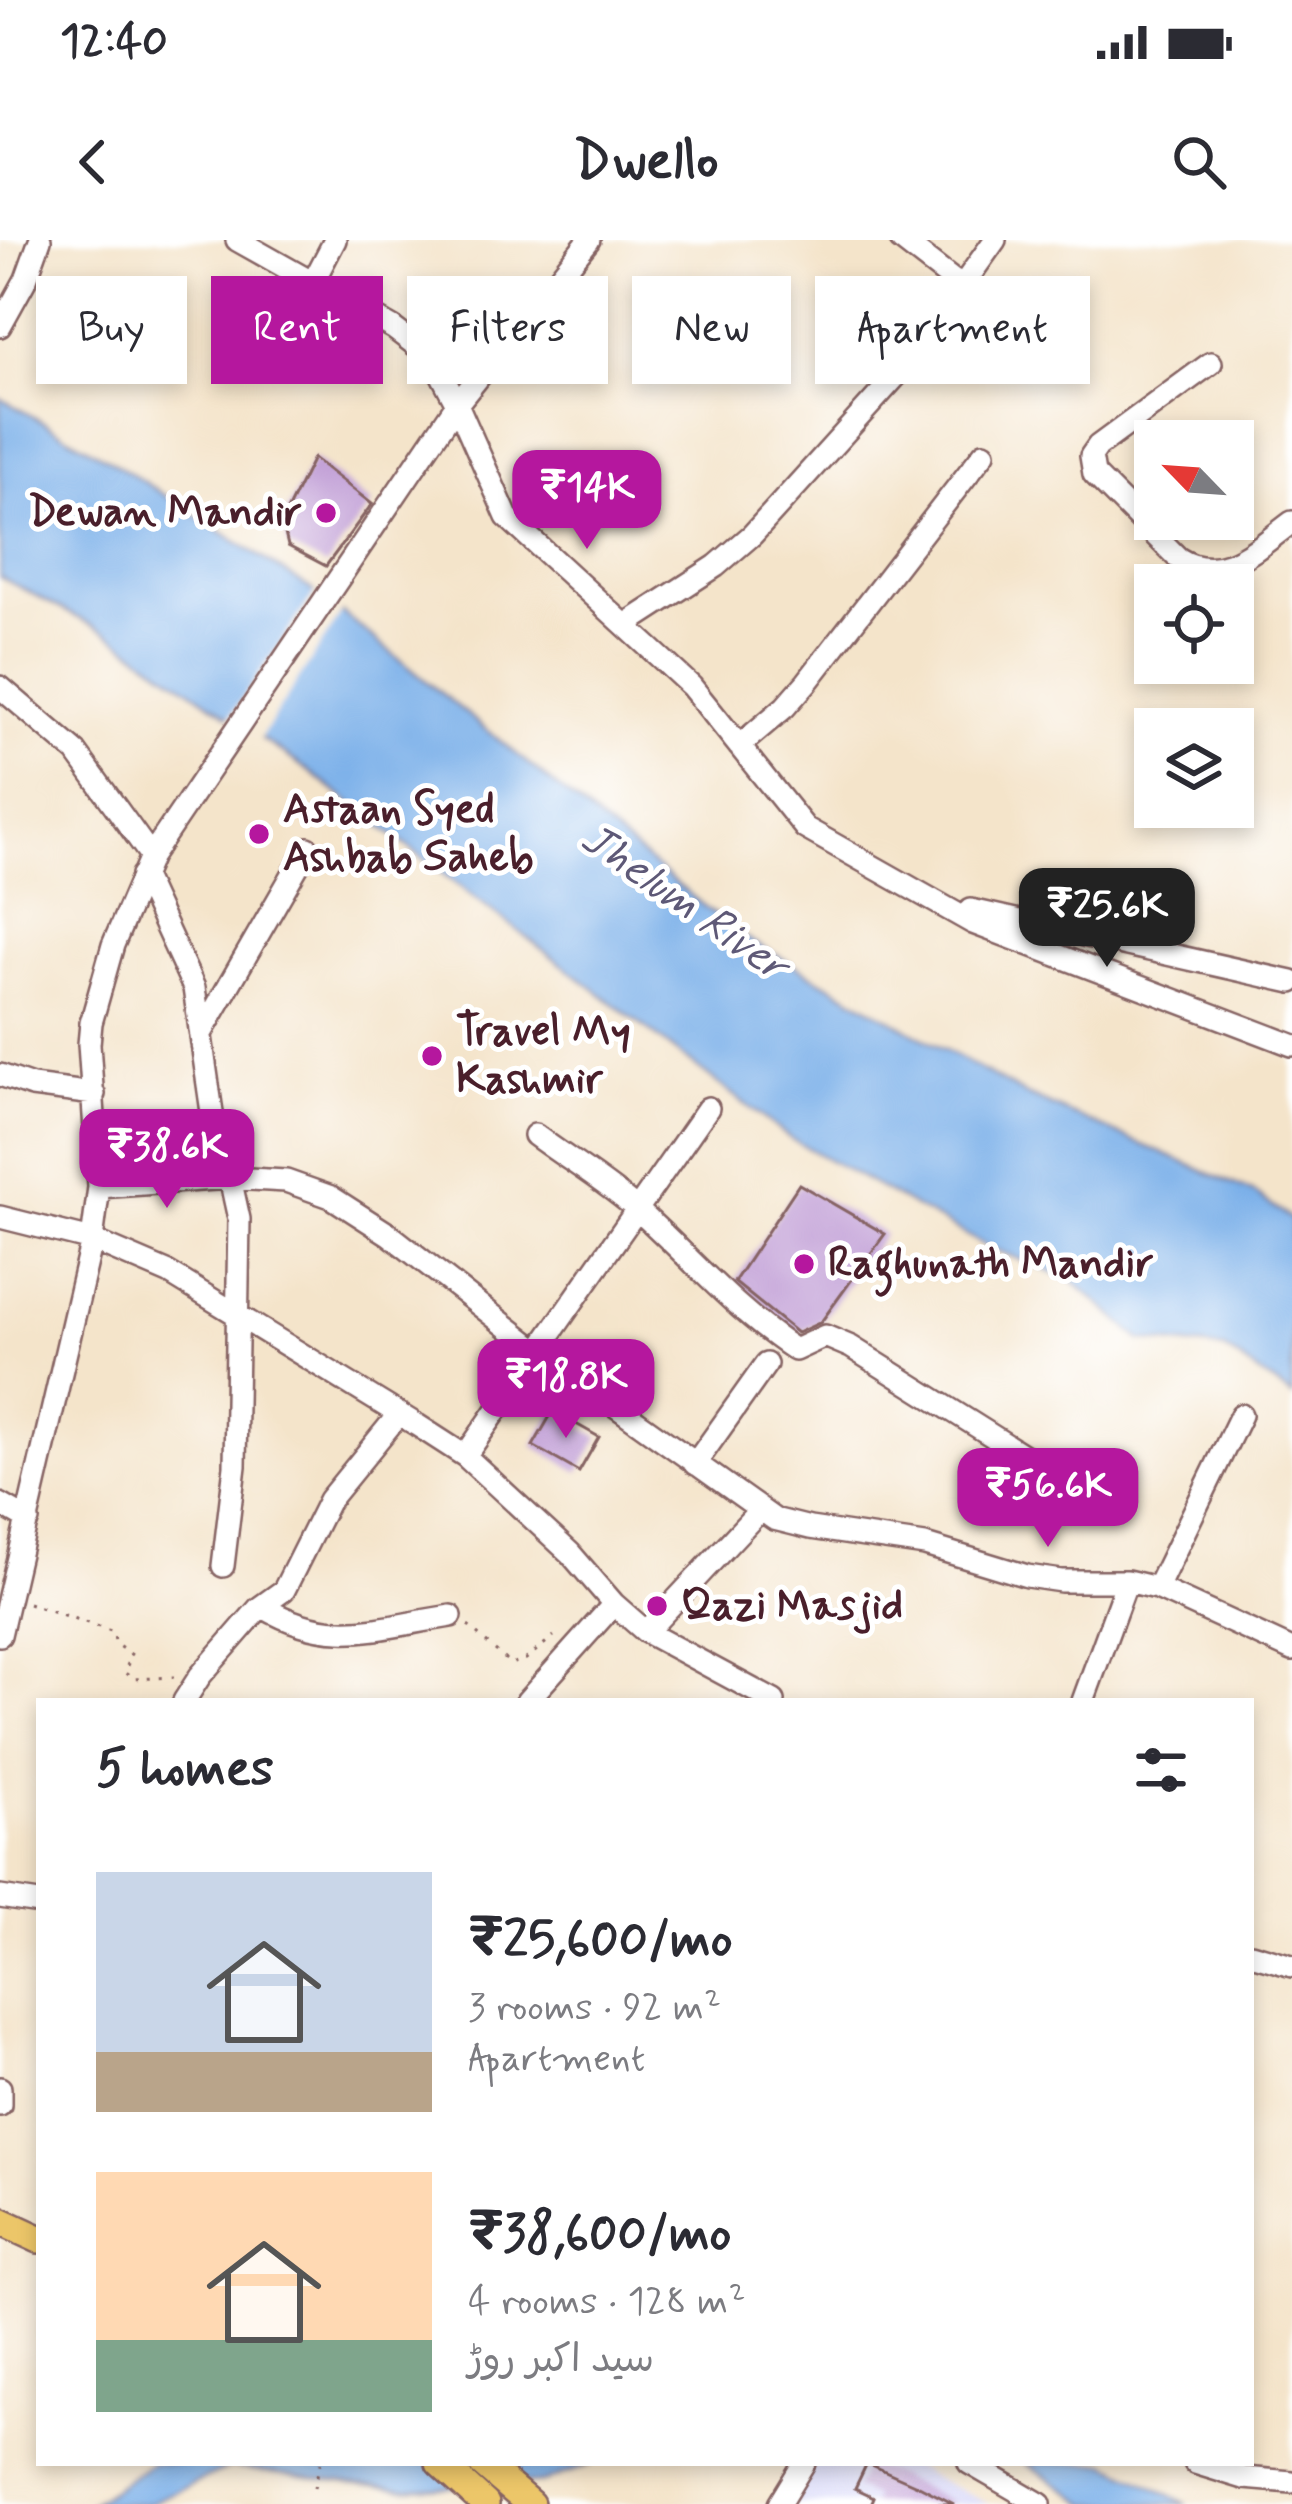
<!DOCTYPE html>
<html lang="en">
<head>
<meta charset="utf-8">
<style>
  :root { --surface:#fff; --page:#f2f2f3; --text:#2b2b33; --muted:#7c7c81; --accent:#b5179e }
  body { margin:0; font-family:Mynerve,"Playpen Sans Arabic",sans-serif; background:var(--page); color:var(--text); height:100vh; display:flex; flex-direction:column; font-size:45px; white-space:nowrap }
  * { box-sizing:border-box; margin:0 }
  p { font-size:39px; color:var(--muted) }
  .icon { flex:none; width:66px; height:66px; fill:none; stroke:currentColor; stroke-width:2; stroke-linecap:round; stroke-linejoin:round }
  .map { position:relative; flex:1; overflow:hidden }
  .sheet { position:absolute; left:36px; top:1458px; width:1218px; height:768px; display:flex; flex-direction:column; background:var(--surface); border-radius:0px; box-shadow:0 6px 18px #0003 }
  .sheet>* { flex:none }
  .hud { position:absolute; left:36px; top:36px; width:1221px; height:108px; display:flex; gap:24px }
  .needle { width:78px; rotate:295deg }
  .tools { position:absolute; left:1134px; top:180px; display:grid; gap:24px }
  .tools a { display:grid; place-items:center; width:120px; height:120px; border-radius:0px; background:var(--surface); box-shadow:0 6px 18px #0003; font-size:60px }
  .price { position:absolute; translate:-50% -102px; padding:0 27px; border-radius:24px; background:var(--accent); color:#fff; font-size:39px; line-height:78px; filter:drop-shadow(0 3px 6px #0008) }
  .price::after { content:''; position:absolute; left:50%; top:72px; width:36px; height:27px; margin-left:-18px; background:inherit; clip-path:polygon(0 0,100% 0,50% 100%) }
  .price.on { background:#222; color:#fff }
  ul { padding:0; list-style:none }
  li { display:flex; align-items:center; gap:36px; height:300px; padding:0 60px }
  li span { display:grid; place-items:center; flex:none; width:336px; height:240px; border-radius:0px; color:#555 }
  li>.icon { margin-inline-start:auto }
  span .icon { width:144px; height:144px; fill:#fffc; stroke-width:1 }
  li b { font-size:51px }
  h2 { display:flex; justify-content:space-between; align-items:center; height:144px; padding:0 60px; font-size:51px }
  .chip { padding:0 42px; border-radius:0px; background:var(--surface); box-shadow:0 6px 18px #0003; font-size:42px; line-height:108px }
  .chip.on { background:var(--accent); color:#fff }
  .status { display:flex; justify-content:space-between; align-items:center; height:84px; padding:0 60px; background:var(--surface); direction:ltr }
  .status svg { height:33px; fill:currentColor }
  header { display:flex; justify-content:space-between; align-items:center; height:156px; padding:0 60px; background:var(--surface); font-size:54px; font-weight:700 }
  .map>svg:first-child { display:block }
  .built { fill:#d7d7f8 }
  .water { fill:#7bb0e9; stroke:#62688a; stroke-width:3 }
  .pier { fill:#f4e4ca }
  .building { fill:#c19fd6 }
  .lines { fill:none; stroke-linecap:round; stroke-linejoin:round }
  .minor-casing { stroke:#866463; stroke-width:26 }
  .major-casing { stroke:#866463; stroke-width:32 }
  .path { stroke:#866463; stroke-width:3; stroke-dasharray:3 9; stroke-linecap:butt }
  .minor { stroke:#fff; stroke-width:21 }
  .major { stroke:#ecc669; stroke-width:27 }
  .poi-dot { fill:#b5179e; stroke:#fff; stroke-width:4.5 }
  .labels { text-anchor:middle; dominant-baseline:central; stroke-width:10; stroke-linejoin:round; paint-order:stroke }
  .poi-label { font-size:42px; font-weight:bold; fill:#4a1f2b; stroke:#fff; text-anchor:start }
  .water-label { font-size:45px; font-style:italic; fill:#5e5977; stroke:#fff }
</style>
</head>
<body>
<div class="status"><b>12:40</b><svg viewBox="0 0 49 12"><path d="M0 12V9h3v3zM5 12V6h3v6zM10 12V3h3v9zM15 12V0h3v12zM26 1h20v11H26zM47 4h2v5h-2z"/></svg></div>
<header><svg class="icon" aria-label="back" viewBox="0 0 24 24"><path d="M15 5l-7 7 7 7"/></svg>Dwello<svg class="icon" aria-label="search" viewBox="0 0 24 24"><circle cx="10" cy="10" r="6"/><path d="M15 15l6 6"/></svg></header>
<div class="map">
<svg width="1292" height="2264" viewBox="0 0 1292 2264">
  <rect width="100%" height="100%" fill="#fff"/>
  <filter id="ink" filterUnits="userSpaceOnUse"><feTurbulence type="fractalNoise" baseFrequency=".00833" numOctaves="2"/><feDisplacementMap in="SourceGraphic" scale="24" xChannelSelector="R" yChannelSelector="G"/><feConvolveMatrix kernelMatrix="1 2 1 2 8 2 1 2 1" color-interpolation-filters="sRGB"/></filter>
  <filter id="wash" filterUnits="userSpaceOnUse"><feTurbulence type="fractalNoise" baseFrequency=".004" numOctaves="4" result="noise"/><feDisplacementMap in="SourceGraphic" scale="48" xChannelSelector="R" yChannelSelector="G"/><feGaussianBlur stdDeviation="2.7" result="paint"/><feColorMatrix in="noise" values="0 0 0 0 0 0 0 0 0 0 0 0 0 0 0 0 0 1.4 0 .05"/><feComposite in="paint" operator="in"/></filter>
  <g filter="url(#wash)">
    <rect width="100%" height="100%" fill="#f4e4ca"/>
    <path class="built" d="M 816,2223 L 905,2223 L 989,2264 L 786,2264 Z"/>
    <path class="water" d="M 0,158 L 105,217 L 320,355 L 737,693 L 1024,854 L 1255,953 L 1292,980 L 1292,1156 L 1225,1109 L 1141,1100 L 1072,1040 L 988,1007 L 791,899 L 306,529 L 111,395 L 0,337 Z
      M 152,2223 L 593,2223 L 544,2242 L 407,2249 L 231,2227 L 147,2264 L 91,2264 Z
      M 1027,2223 L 1107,2223 L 1187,2264 L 1088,2264 Z"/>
    <path class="pier" d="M 319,347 L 345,368 L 257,503 L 226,482 Z"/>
    <g id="blocks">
      <path class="building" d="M 313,218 L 372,264 L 326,326 L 288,306 L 282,281 Z
        M 799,944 L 885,994 L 821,1082 L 797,1093 L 734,1042 Z
        M 553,1171 L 599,1197 L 579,1232 L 533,1206 Z
        M 867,2223 L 919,2246 L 954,2264 L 871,2264 L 874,2257 L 855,2248 Z"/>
    </g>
  </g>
  <g filter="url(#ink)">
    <use href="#blocks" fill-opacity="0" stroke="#866463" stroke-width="3"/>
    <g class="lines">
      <g class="minor-casing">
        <path id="minor" d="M 237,0 L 393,88 L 422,110 L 436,124 L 457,164 L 507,277 L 691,446 L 805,588 L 973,683 L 1292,805
          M 901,0 L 963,48
          M 312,44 L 335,0
          M 0,86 L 26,39 L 40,0
          M 1211,123 L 1098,206 L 1091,216 L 1094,234 L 1178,318 C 1221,346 1258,307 1292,282
          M 625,385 L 716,326 L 752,295 L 907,124 L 995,0
          M 0,447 L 76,512 L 151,616
          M 739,506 L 785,467 L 807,442 L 984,213
          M 142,635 L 194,748 L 215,893 L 230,938 L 239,979 L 235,1226 L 223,1326
          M 971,670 L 1292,742
          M 202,792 L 308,608
          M 0,835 L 32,846 L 94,854
          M 535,895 C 570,921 609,944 641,973 C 692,1019 737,1072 795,1110 L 825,1096 L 851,1107 L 1064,1241
          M 99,947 L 230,938 L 286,941 L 331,957 L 390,995 L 538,1111 L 774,1279 L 810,1288 L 925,1305 L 1027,1336 L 1061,1341 L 1127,1341 L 1157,1348 L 1292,1410
          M 0,977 L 92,1000 L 169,1033 L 417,1185 L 465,1216 L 570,1313 L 614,1364 L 646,1392 L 774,1461
          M 465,1216 L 708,868
          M 695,1224 L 766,1124
          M 0,1264 L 28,1280
          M 1157,1348 L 1241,1175
          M 263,1367 C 332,1408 378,1387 451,1376
          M 646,1392 L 759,1271
          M 0,1395 L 92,1000 L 99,947 L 89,804 L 91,783 L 113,705 L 151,616 L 457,164 L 589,0
          M 184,1461 L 200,1436 L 259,1368 L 284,1350 L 329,1260 L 399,1174
          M 527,1461 L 614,1364
          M 1083,1461 L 1127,1341
          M 0,1657 L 39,1663
          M 1251,1714 L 1292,1726
          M 0,1848 L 0,1865
          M 969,2223 L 1040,2264
          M 1195,2223 L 1244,2238 L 1292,2242
          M 779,2264 L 804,2223"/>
      </g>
      <g class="major-casing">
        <path id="major" d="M 0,1981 L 39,1999
          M 440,2223 L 485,2264
          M 482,2223 L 530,2264"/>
      </g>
      <path class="path" d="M 28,1363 L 114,1392 L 115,1404 L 132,1415 L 124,1432 L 133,1439 L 174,1437
        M 468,1386 L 511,1424 L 526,1419 L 554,1396
        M 314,2248 L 320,2223"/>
      <use href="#minor" class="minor"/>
      <use href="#major" class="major"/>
    </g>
  </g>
  <g class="poi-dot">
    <circle cx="326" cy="273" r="12"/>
    <circle cx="259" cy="594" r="12"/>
    <circle cx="432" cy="816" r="12"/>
    <circle cx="804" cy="1024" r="12"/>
    <circle cx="657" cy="1366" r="12"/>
  </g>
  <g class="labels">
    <g class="poi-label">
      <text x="302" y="273" text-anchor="end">Dewan Mandir</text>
      <text x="283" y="570">Astaan Syed<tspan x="283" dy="48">Ashbab Saheb</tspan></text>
      <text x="456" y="792">Travel My<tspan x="456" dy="48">Kashmir</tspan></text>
      <text x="828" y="1024">Raghunath Mandir</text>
      <text x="681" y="1366">Qazi Masjid</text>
    </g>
    <g class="water-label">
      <text transform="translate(684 663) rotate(35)">Jhelum River</text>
    </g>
  </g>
</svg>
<div class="tools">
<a><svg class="needle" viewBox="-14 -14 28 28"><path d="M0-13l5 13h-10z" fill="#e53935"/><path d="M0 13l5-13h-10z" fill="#7c7c81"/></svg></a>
<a><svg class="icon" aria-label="locate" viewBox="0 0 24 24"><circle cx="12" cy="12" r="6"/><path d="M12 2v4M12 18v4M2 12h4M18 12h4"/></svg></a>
<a><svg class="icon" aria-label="layers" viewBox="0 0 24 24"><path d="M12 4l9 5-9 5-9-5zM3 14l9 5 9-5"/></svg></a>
</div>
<b class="price" style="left:587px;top:312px">₹14K</b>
<b class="price on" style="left:1107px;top:730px">₹25.6K</b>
<b class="price" style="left:167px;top:971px">₹38.6K</b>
<b class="price" style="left:566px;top:1201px">₹18.8K</b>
<b class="price" style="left:1048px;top:1310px">₹56.6K</b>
<div class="hud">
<a class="chip">Buy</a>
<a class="chip on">Rent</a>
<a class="chip">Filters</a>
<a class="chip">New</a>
<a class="chip">Apartment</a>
</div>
<section class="sheet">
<h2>5 homes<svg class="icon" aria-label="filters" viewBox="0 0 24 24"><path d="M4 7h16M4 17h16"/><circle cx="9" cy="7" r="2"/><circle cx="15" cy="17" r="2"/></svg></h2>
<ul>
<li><span style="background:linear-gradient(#c9d6e8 75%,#b9a48a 0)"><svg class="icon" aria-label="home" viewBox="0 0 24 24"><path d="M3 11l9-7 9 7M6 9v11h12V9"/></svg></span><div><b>₹25,600/mo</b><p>3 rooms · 92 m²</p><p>Apartment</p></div></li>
<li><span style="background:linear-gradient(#ffd9b3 70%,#7fa58c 0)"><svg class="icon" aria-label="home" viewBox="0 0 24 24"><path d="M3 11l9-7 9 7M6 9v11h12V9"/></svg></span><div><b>₹38,600/mo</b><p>4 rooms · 128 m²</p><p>سید اکبر روڑ</p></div></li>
</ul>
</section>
</div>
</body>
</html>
